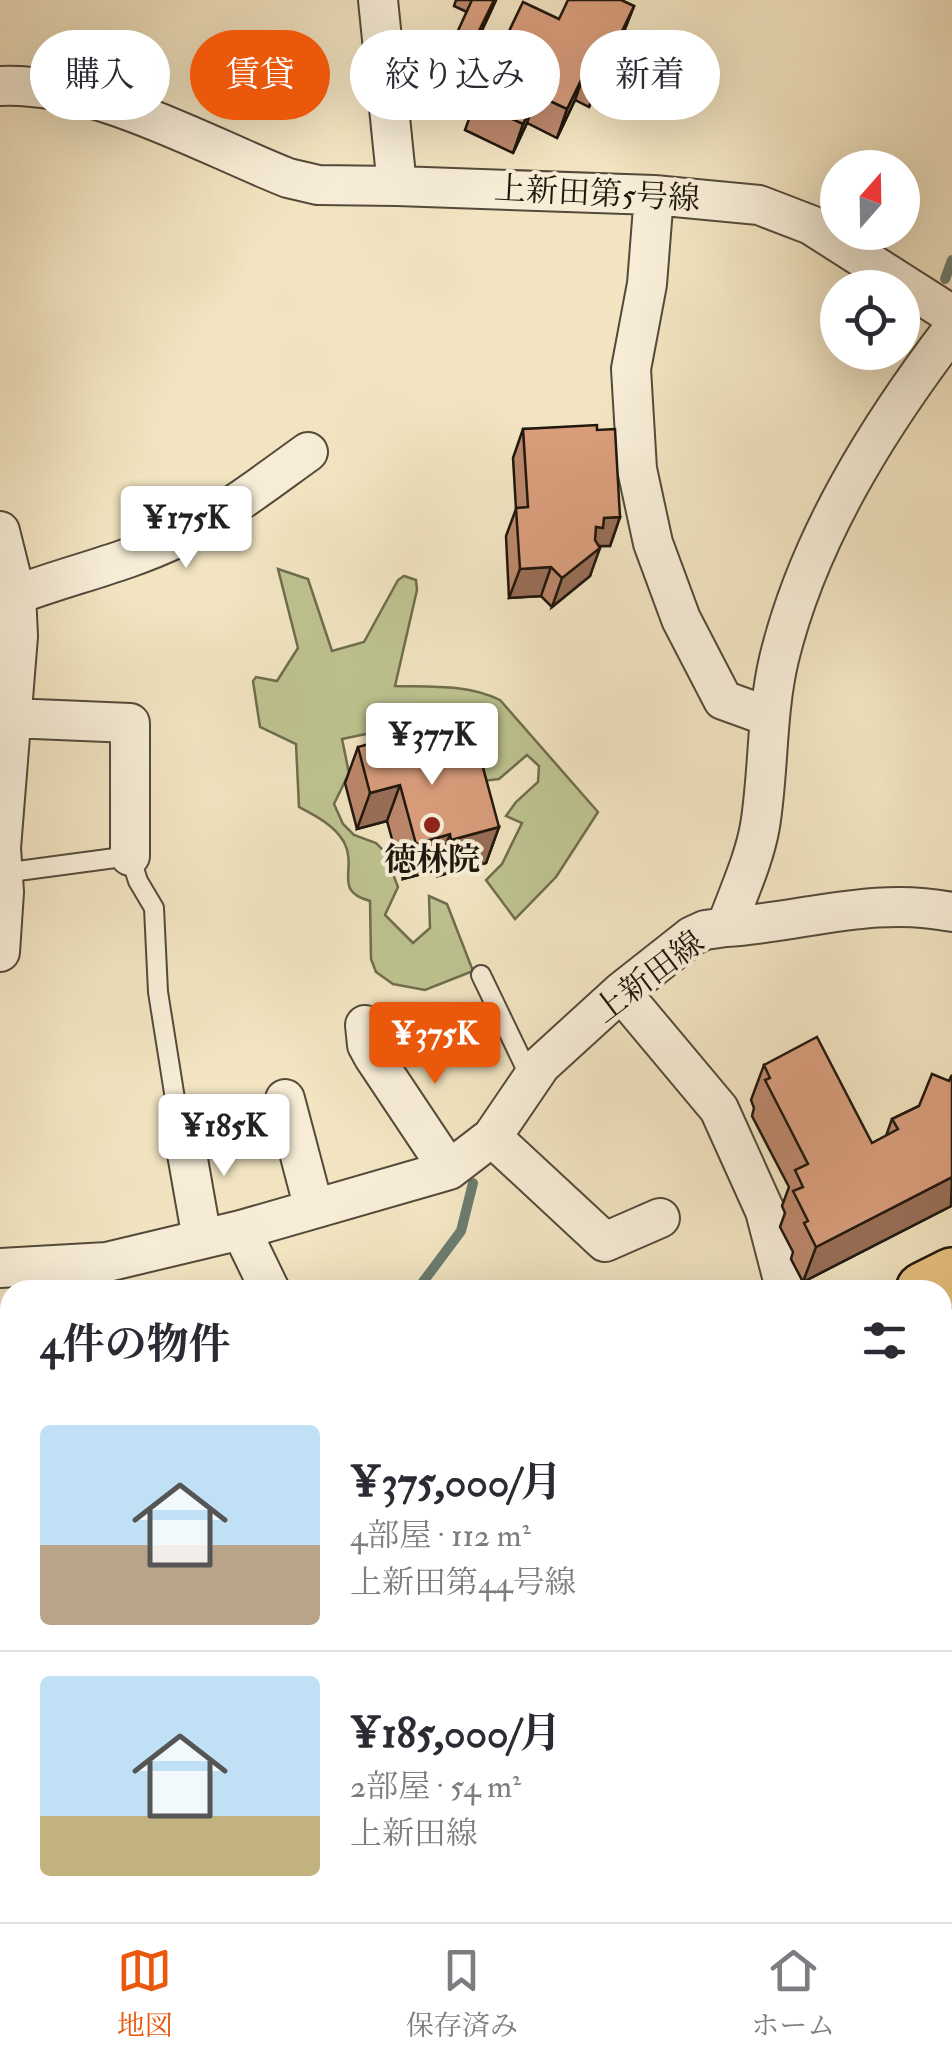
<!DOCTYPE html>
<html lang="ja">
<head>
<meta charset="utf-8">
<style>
  :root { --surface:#fff; --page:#f2f2f3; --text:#2b2b33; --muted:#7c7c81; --line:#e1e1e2; --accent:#ea580c }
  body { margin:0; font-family:"IM FELL Double Pica","Noto Serif JP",serif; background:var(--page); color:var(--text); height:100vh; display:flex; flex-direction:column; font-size:38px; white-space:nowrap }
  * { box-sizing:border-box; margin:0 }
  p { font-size:32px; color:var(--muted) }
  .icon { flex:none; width:55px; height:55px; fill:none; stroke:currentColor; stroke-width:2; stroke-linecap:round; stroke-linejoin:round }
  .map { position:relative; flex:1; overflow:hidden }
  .drawer { position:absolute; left:0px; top:1280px; width:952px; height:642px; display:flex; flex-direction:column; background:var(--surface); border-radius:30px 30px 0 0; box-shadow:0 10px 40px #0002 }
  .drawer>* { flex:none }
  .guide { position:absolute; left:30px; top:30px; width:892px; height:90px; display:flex; gap:20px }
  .needle { width:65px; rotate:20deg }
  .fabs { position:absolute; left:820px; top:150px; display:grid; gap:20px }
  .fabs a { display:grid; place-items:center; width:100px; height:100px; border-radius:50%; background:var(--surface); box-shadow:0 10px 40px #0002; font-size:50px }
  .price { position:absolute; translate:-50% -85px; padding:0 22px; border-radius:10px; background:#fff; color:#222; font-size:32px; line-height:65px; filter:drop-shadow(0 2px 5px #0008) }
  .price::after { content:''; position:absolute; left:50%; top:60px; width:30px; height:22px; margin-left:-15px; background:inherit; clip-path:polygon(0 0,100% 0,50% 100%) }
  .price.current { background:var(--accent); color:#fff }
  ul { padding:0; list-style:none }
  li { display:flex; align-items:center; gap:30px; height:250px; padding:0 40px }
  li+li { border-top:2px solid var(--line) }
  li span { display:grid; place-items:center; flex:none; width:280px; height:200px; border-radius:10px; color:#555 }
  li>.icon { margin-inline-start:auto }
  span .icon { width:120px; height:120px; fill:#fffc; stroke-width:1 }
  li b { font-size:42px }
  h2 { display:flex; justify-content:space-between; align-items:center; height:120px; padding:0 40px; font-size:42px }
  .tag { padding:0 35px; border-radius:45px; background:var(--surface); box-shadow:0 10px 40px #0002; font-size:35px; line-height:90px }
  .tag.current { background:var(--accent); color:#fff }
  .menu { display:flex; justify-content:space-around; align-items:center; height:140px; border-top:2px solid var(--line); background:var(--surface); font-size:28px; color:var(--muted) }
  .menu a { display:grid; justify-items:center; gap:5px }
  .menu .current { color:var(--accent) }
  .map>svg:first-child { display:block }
  .green { fill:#bec390; stroke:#6f6d4e; stroke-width:2.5 }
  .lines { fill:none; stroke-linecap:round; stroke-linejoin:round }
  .stream { stroke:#6a7c6e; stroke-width:10 }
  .lane-casing { stroke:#544a3a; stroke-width:22 }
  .street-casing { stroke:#544a3a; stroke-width:42 }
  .primary-casing { stroke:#20170d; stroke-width:60 }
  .lane { stroke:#f7edd7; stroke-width:18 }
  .street { stroke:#f7edd7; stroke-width:38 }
  .primary { stroke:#e9c280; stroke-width:55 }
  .wall { fill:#bb876b; stroke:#20170d; stroke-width:2.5 }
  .shaded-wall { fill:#986e57; stroke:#20170d; stroke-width:2.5 }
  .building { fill:#d99d7c; stroke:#20170d; stroke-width:2.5 }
  .poi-dot { fill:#8f2418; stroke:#f7edd7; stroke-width:4 }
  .labels { text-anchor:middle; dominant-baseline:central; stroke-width:8; stroke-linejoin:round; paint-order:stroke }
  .street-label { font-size:32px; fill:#20170d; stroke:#f7edd7 }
  .poi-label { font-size:32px; font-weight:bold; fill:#20170d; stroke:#f7edd7 }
</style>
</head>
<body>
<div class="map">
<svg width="952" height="1922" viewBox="0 0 952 1922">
  <rect width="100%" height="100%" fill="#f2e4c1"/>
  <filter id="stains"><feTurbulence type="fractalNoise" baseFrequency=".002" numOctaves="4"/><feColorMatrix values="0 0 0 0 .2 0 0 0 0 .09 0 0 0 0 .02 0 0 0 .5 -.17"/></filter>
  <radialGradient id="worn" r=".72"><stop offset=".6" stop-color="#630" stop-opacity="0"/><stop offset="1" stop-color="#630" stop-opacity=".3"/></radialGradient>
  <path class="green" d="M 278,569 L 308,579 L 332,651 L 364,642 L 398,580 L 404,576 L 416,580 L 417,590 L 395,686 C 431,687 467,684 500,700 L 598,812 L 556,877 L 515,919 L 486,880 L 502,864 L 522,823 L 506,816 L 516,802 L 538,782 L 539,766 L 527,755 L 499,779 L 466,783 L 398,757 L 390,729 L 342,739 L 349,773 L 334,804 L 343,824 L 354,835 L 376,843 L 384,851 L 398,887 L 385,915 L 413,943 L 430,928 L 429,896 L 447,904 L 473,971 L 425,990 L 393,984 L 376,972 L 371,959 L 370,901 C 332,891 358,869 344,842 C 334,825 316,816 299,807 L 296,744 L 260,727 L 253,681 L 256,677 L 277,681 L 298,648 Z
    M 154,1913 L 154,1912 L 251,1913 L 248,1922 L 154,1922 Z"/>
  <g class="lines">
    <path class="stream" d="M 945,279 L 952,260
      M 417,1290 L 461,1231 L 473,1183
      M 0,1445 L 10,1448"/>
    <g class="lane-casing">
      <path id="lane" d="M 3,873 L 130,856 L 138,881 L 154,908 L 158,992 L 179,1124 L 183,1131
        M 481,975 L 531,1079
        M 942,1326 L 952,1345"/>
    </g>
    <g class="street-casing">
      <path id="street" d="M 378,0 L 397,186 L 654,195 L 759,205 L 811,225 L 952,315
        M 0,86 C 95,82 200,143 288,178 L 318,185 L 397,186
        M 654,195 L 647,284 L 631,369 L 637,469 L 653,543 L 681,619 L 723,700 L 770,717
        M 0,531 L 16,595 L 18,636 L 1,848 L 4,892 L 0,952
        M 16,595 C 69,575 125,563 177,538 C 224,515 266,482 308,452
        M 11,718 L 130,723 L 130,856
        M 726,927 C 804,922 874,896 952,912
        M 621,992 L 719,1109 L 765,1211 L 785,1288
        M 365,1025 L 367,1045 L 373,1056 L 449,1170
        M 285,1099 L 314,1209
        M 183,1131 L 202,1239
        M 492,1137 L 605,1242 L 660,1218
        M 241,1230 L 270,1290
        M 0,1268 L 107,1262 L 241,1230 L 449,1170 L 492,1137 L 541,1065 L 621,992 L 692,936 L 705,930 L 726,927 C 738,894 754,860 760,826 C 769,771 766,714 779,659 C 808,539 878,427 952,330
        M 0,1684 L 10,1686
        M 941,1912 L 952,1921
        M 461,1922 L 470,1912"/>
    </g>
    <g class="primary-casing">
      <path id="primary" d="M 924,1290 L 952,1276
        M 0,1751 L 10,1747"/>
    </g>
    <use href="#lane" class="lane"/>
    <use href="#street" class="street"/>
    <use href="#primary" class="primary"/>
  </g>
  <path class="wall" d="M 456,0 L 496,0 L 464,69 L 446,61 L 467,12 L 454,6 Z
    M 623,1 L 634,6 L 623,34 L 589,107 L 575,100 L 557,138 L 527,123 L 513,153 L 465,130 L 475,102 L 559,19 Z
    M 523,429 L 597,430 L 620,517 L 610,546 L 599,546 L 590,576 L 552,607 L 541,596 L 509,598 L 506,536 L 516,509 L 513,458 Z
    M 358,747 L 424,764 L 499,827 L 486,863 L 438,876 L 437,870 L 403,879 L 387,821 L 357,829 L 345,783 Z
    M 764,1065 L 872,1143 L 886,1136 L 892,1119 L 919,1106 L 949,1081 L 952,1075 L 951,1206 L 803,1282 L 791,1259 L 793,1252 L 780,1227 L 785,1213 L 782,1206 L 789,1187 L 752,1116 L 754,1108 L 751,1100 Z
    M 10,1618 L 10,1656 L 4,1655 Z
    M 0,1815 L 10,1818 L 10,1912 L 117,1912 L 113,1922 L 0,1922 Z
    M 267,1912 L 402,1912 L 392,1922 L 264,1922 Z"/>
  <path class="shaded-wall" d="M 494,0 L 496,0 L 492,9 L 464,69 L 474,41 Z
    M 634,6 L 623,34 L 589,107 L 599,79 Z
    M 585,72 L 575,100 L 557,138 L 567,109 Z
    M 537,95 L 527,123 L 513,153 L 523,124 Z
    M 620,517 L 610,546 L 596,546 L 600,548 L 590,576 L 552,607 L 562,578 L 596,527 L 604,518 Z
    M 551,567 L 541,596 L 509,598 L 520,569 Z
    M 400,785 L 387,821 L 357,829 L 370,793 Z
    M 499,827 L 486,863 L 438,876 L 451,840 Z
    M 450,834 L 437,870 L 403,879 L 416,844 Z
    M 952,1177 L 951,1206 L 803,1282 L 816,1247 Z
    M 378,1912 L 402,1912 L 392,1922 L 368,1922 Z"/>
  <path class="building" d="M 472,0 L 494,0 L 474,41 L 457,33 Z
    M 568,0 L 621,0 L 634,6 L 599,79 L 585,72 L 567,109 L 537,95 L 523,124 L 475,102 L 523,2 L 559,19 Z
    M 597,425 L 597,430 L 615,429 L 620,517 L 604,518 L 603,528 L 596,527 L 595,540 L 600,548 L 562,578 L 551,567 L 520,569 L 516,508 L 528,507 L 523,429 Z
    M 414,731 L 424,764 L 478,749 L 499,827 L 451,840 L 450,834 L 416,844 L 400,785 L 370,793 L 358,747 Z
    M 817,1037 L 872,1143 L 898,1129 L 892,1119 L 919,1106 L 932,1074 L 949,1081 L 952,1075 L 952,1177 L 816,1247 L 804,1223 L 808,1221 L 793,1191 L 803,1187 L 795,1170 L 808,1164 L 765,1080 L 770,1078 L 764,1065 Z
    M 0,1815 L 10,1818 L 10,1910 L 0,1906 L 0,1885 L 9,1857 L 0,1854 Z
    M 17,1912 L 82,1912 L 78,1922 L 44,1922 Z
    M 278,1912 L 378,1912 L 368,1922 L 287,1922 Z"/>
  <circle class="poi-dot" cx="432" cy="825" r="10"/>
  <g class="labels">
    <g class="street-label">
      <text transform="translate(597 194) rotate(3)">上新田第5号線</text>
      <text transform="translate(649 977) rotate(-37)">上新田線</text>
    </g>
    <g class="poi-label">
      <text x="432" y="860">徳林院</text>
    </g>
  </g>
  <rect width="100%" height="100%" filter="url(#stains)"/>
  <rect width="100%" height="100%" fill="url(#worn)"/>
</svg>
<div class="fabs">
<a><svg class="needle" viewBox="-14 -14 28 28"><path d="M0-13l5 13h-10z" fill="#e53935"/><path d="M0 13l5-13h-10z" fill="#7c7c81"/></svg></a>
<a><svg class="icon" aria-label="locate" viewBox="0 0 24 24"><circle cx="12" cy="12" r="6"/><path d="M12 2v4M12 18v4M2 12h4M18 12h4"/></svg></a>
</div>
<b class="price" style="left:186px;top:571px">¥175K</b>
<b class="price" style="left:432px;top:788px">¥377K</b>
<b class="price current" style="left:435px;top:1087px">¥375K</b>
<b class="price" style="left:224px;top:1179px">¥185K</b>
<div class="guide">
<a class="tag">購入</a>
<a class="tag current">賃貸</a>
<a class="tag">絞り込み</a>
<a class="tag">新着</a>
</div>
<section class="drawer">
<h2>4件の物件<svg class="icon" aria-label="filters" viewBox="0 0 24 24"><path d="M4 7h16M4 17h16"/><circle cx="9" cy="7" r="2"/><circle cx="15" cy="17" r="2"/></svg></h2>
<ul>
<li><span style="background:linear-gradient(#bfe0f5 60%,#b9a48a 0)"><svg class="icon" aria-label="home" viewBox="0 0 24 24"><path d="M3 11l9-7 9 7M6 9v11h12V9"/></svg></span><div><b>¥375,000/月</b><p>4部屋 · 112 m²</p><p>上新田第44号線</p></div></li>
<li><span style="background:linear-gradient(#bfe0f5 70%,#c2b280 0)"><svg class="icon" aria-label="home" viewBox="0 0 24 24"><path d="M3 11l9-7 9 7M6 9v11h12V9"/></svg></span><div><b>¥185,000/月</b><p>2部屋 · 54 m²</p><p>上新田線</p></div></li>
</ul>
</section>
</div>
<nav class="menu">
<a class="current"><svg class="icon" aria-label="map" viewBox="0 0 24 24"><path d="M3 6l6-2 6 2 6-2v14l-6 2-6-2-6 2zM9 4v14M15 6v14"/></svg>地図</a>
<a><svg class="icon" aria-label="saved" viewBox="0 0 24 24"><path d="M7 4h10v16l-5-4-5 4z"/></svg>保存済み</a>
<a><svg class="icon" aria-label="home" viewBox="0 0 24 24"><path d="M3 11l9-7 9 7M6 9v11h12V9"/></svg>ホーム</a>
</nav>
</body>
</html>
